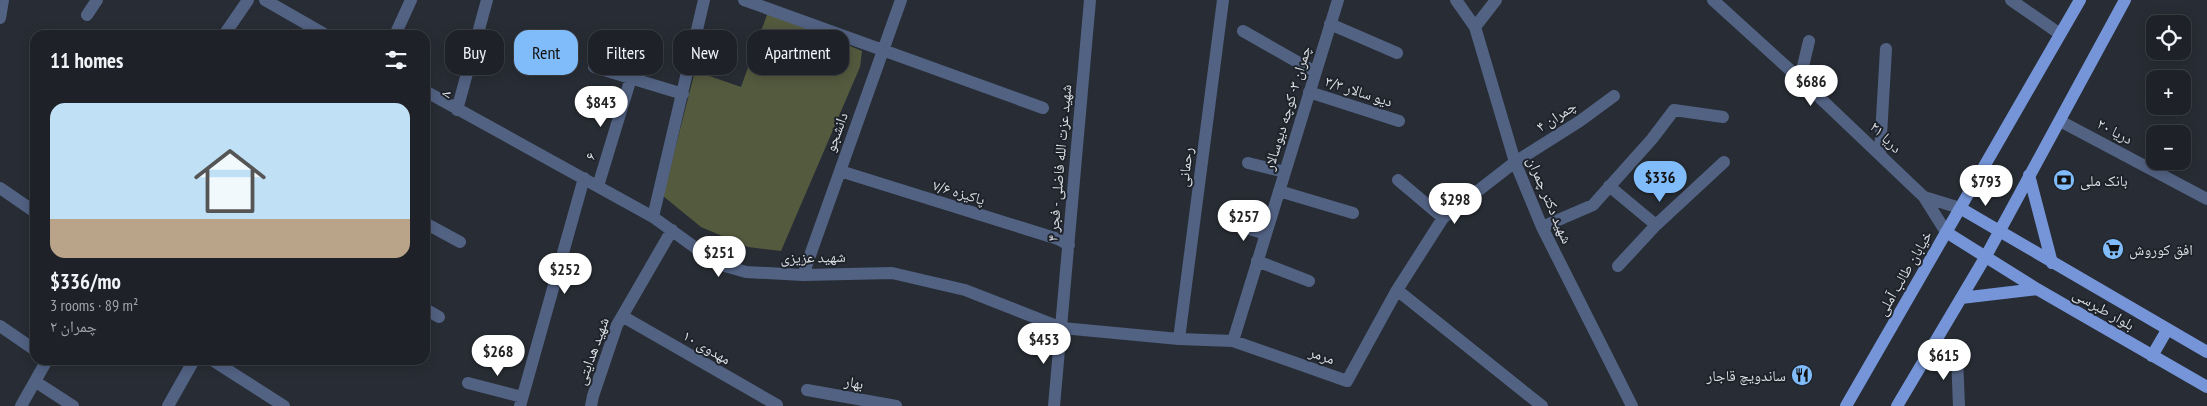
<!DOCTYPE html>
<html lang="en">
<head>
<meta charset="utf-8">
<style>
  :root { --surface:#1e2228; --page:#2b2f34; --text:#f1f3f6; --muted:#a1a4a8; --line:#3c3f45; --accent:#81bcfa }
  body { margin:0; font-family:"PT Sans Narrow","Noto Naskh Arabic",sans-serif; background:var(--page); color:var(--text); height:100vh; display:flex; flex-direction:column; font-size:19px; white-space:nowrap }
  * { box-sizing:border-box; margin:0 }
  p { font-size:16px; color:var(--muted) }
  .icon { flex:none; width:28px; height:28px; fill:none; stroke:currentColor; stroke-width:2; stroke-linecap:round; stroke-linejoin:round }
  .map { position:relative; flex:1; overflow:hidden }
  .details { position:absolute; left:30px; top:30px; width:400px; height:335px; display:flex; flex-direction:column; background:var(--surface); border-radius:15px; box-shadow:0 2px 12px #0003,0 0 0 1px var(--line) }
  .details>* { flex:none }
  .banner { position:absolute; left:445px; top:30px; width:475px; height:45px; display:flex; gap:10px }
  .controls { position:absolute; left:2146px; top:15px; display:grid; gap:10px }
  .controls a { display:grid; place-items:center; width:45px; height:45px; border-radius:10px; background:var(--surface); box-shadow:0 2px 12px #0003,0 0 0 1px var(--line); font-size:25px }
  .price { position:absolute; translate:-50% -42px; padding:0 11px; border-radius:18px; background:#fff; color:#222; font-size:16px; line-height:32px; filter:drop-shadow(0 1px 2px #0008) }
  .price::after { content:''; position:absolute; left:50%; top:30px; width:15px; height:11px; margin-left:-8px; background:inherit; clip-path:polygon(0 0,100% 0,50% 100%) }
  .price.on { background:var(--accent); color:#111 }
  ul { padding:0; list-style:none }
  li { display:grid; align-content:center; gap:10px; height:265px; padding:0 20px }
  li span { display:grid; place-items:center; height:155px; border-radius:15px; color:#555 }
  li>.icon { margin-inline-start:auto }
  span .icon { width:90px; height:90px; fill:#fffc; stroke-width:1 }
  li b { font-size:21px }
  h2 { display:flex; justify-content:space-between; align-items:center; height:60px; padding:0 20px; font-size:21px }
  .tag { padding:0 18px; border-radius:15px; background:var(--surface); box-shadow:0 2px 12px #0003,0 0 0 1px var(--line); font-size:18px; line-height:45px }
  .tag.on { background:var(--accent); color:#111 }
  .map>svg:first-child { display:block }
  .park { fill:#545a3e }
  .lines { fill:none; stroke-linecap:round; stroke-linejoin:round }
  .minor { stroke:#526283; stroke-width:12 }
  .major { stroke:#7595d8; stroke-width:12 }
  .labels { text-anchor:middle; dominant-baseline:central; stroke-width:4; stroke-linejoin:round; paint-order:stroke }
  .street-label { font-size:15px; fill:#dbdfe4; stroke:#1e232b }
  .poi-label { font-size:15px; fill:#dbdfe4; stroke:#1e232b; text-anchor:start }
</style>
</head>
<body>
<div class="map">
<svg width="2207" height="406" viewBox="0 0 2207 406">
  <rect width="100%" height="100%" fill="#282d35"/>
  <path class="park" d="M 768,12 L 862,51 L 860,67 L 781,251 L 748,247 L 701,227 L 663,196 L 695,71 L 741,87 Z"/>
  <g class="lines">
    <path class="minor" d="M 265,0 L 326,35
      M 744,0 L 1043,108
      M 1456,0 L 1475,27 L 1515,162 L 1542,227 L 1632,406
      M 1713,0 L 1800,79 L 1924,197 L 1946,232
      M 2011,0 L 2060,34
      M 87,15 L 97,0
      M 0,18 L 3,0
      M 1330,24 L 1397,53
      M 1475,27 L 1496,0
      M 1243,31 L 1315,72
      M 224,35 L 248,0
      M 395,35 L 411,0
      M 594,67 L 683,94
      M 1800,79 L 1809,41
      M 425,91 L 653,217 L 718,264 L 746,272 L 803,275 L 892,273 L 965,290 L 1062,328 L 1179,339 L 1233,341 L 1347,381 L 1397,290 L 1542,406
      M 1309,92 L 1399,121
      M 457,110 L 487,0
      M 2060,121 L 2207,199
      M 1880,153 L 1886,49
      M 1248,163 L 1285,172
      M 840,171 L 1058,239 L 1069,245
      M 1398,180 L 1443,218
      M 598,186 L 631,78
      M 1609,186 L 1656,225
      M 0,188 L 35,212
      M 1279,191 L 1353,213
      M 1924,197 L 1960,208
      M 653,217 L 704,0
      M 425,223 L 460,242
      M 1230,223 L 1266,234
      M 1542,227 L 1593,205 L 1652,139 L 1674,110 L 1723,117
      M 1257,261 L 1309,281
      M 1618,266 L 1656,225 L 1724,162
      M 803,275 L 901,0
      M 1397,290 L 1443,218 L 1515,162 L 1580,121 L 1614,96
      M 425,309 L 439,317
      M 622,316 L 777,405
      M 0,326 L 35,350
      M 1179,339 L 1223,0
      M 1233,341 L 1338,0
      M 1957,356 L 1959,406
      M 212,360 L 284,406
      M 36,382 L 73,406
      M 468,383 L 522,397
      M 807,390 L 896,406
      M 21,406 L 47,360
      M 168,406 L 194,360
      M 520,406 L 584,178
      M 591,406 L 593,396 L 617,325 L 672,230
      M 1054,406 L 1090,0"/>
    <path class="major" d="M 2029,175 L 2052,263
      M 1960,208 L 2207,352
      M 1946,232 L 2037,289 L 2207,387
      M 1961,298 L 2037,289
      M 2152,356 L 2167,330
      M 1846,406 L 2080,0
      M 1897,406 L 1986,256 L 2125,0"/>
  </g>
  <defs>
    <g id="bank-disc" transform="scale(1.125)"><circle r="9.5" fill="#81bcfa" stroke="#1e232b"/><path d="M-6-4H6V4H-6ZM0-2.3a2.3 2.3 0 1 0 0 4.6a2.3 2.3 0 1 0 0-4.6Z" fill="#111"/></g>
    <g id="supermarket-disc" transform="scale(1.125)"><circle r="9.5" fill="#81bcfa" stroke="#1e232b"/><path d="M-6-5.5h2.5l.6 2H6L4.5 2H-2.5L-4.4-4H-6ZM-1.5 3.2a1.3 1.3 0 1 0 .1 0ZM3 3.2a1.3 1.3 0 1 0 .1 0Z" fill="#111"/></g>
    <g id="restaurant-disc" transform="scale(1.125)"><circle r="9.5" fill="#81bcfa" stroke="#1e232b"/><path d="M-5-6h1v4h1v-4h1v4h1v-4h1v5L-1.5 .5V6h-2V.5L-5-1ZM5-6V6H3V1.5H1.5Q1.5-4 5-6Z" fill="#111"/></g>
  </defs>
  <g fill-rule="evenodd">
    <use href="#bank-disc" x="2064" y="180"/>
    <use href="#supermarket-disc" x="2113" y="249"/>
    <use href="#restaurant-disc" x="1802" y="375"/>
  </g>
  <g class="labels">
    <g class="street-label">
      <text transform="translate(1359 91) rotate(18)">دیو سالار ۳/۳</text>
      <text transform="translate(445 94) rotate(-75)">۸</text>
      <text transform="translate(1287 108) rotate(-73)">چمران ۳- كوچه ديوسالار</text>
      <text transform="translate(1556 116) rotate(-33)">چمران ۴</text>
      <text transform="translate(2115 131) rotate(28)">دریا ۲۰</text>
      <text transform="translate(836 132) rotate(-70)">دانشجو</text>
      <text transform="translate(1886 137) rotate(44)">دریا ۲۱</text>
      <text transform="translate(590 156) rotate(-73)">۶</text>
      <text transform="translate(1059 163) rotate(-85)">شهید عزت الله فاضلی - فجر ۴</text>
      <text transform="translate(1185 167) rotate(-83)">رحمانی</text>
      <text transform="translate(959 192) rotate(17)">پاکیزه ۷/۶</text>
      <text transform="translate(1550 200) rotate(67)">شهید دکتر چمران</text>
      <text transform="translate(813 257) rotate(-1)">شهید عزیزی</text>
      <text transform="translate(1904 273) rotate(-60)">خیابان طالب آملی</text>
      <text transform="translate(2104 309) rotate(30)">بلوار طبرسی</text>
      <text transform="translate(707 347) rotate(30)">مهدوی ۱۰</text>
      <text transform="translate(592 351) rotate(-70)">شهید هدایتی</text>
      <text transform="translate(1322 355) rotate(19)">مرمر</text>
      <text transform="translate(854 382) rotate(10)">بهار</text>
    </g>
    <g class="poi-label">
      <text x="2080" y="180">بانک ملی</text>
      <text x="2129" y="249">افق کوروش</text>
      <text x="1786" y="375" text-anchor="end">ساندویچ قاجار</text>
    </g>
  </g>
</svg>
<div class="controls">
<a><svg class="icon" aria-label="locate" viewBox="0 0 24 24"><circle cx="12" cy="12" r="6"/><path d="M12 2v4M12 18v4M2 12h4M18 12h4"/></svg></a>
<a>+</a>
<a>−</a>
</div>
<b class="price" style="left:1811px;top:107px">$686</b>
<b class="price" style="left:601px;top:128px">$843</b>
<b class="price on" style="left:1660px;top:203px">$336</b>
<b class="price" style="left:1986px;top:207px">$793</b>
<b class="price" style="left:1455px;top:225px">$298</b>
<b class="price" style="left:1244px;top:242px">$257</b>
<b class="price" style="left:719px;top:278px">$251</b>
<b class="price" style="left:565px;top:295px">$252</b>
<b class="price" style="left:1044px;top:365px">$453</b>
<b class="price" style="left:498px;top:377px">$268</b>
<b class="price" style="left:1944px;top:381px">$615</b>
<div class="banner">
<a class="tag">Buy</a>
<a class="tag on">Rent</a>
<a class="tag">Filters</a>
<a class="tag">New</a>
<a class="tag">Apartment</a>
</div>
<section class="details">
<h2>11 homes<svg class="icon" aria-label="filters" viewBox="0 0 24 24"><path d="M4 7h16M4 17h16"/><circle cx="9" cy="7" r="2"/><circle cx="15" cy="17" r="2"/></svg></h2>
<ul>
<li><span style="background:linear-gradient(#bfe0f5 75%,#b9a48a 0)"><svg class="icon" aria-label="home" viewBox="0 0 24 24"><path d="M3 11l9-7 9 7M6 9v11h12V9"/></svg></span><div><b>$336/mo</b><p>3 rooms · 89 m²</p><p>چمران ۲</p></div></li>
</ul>
</section>
</div>
</body>
</html>
